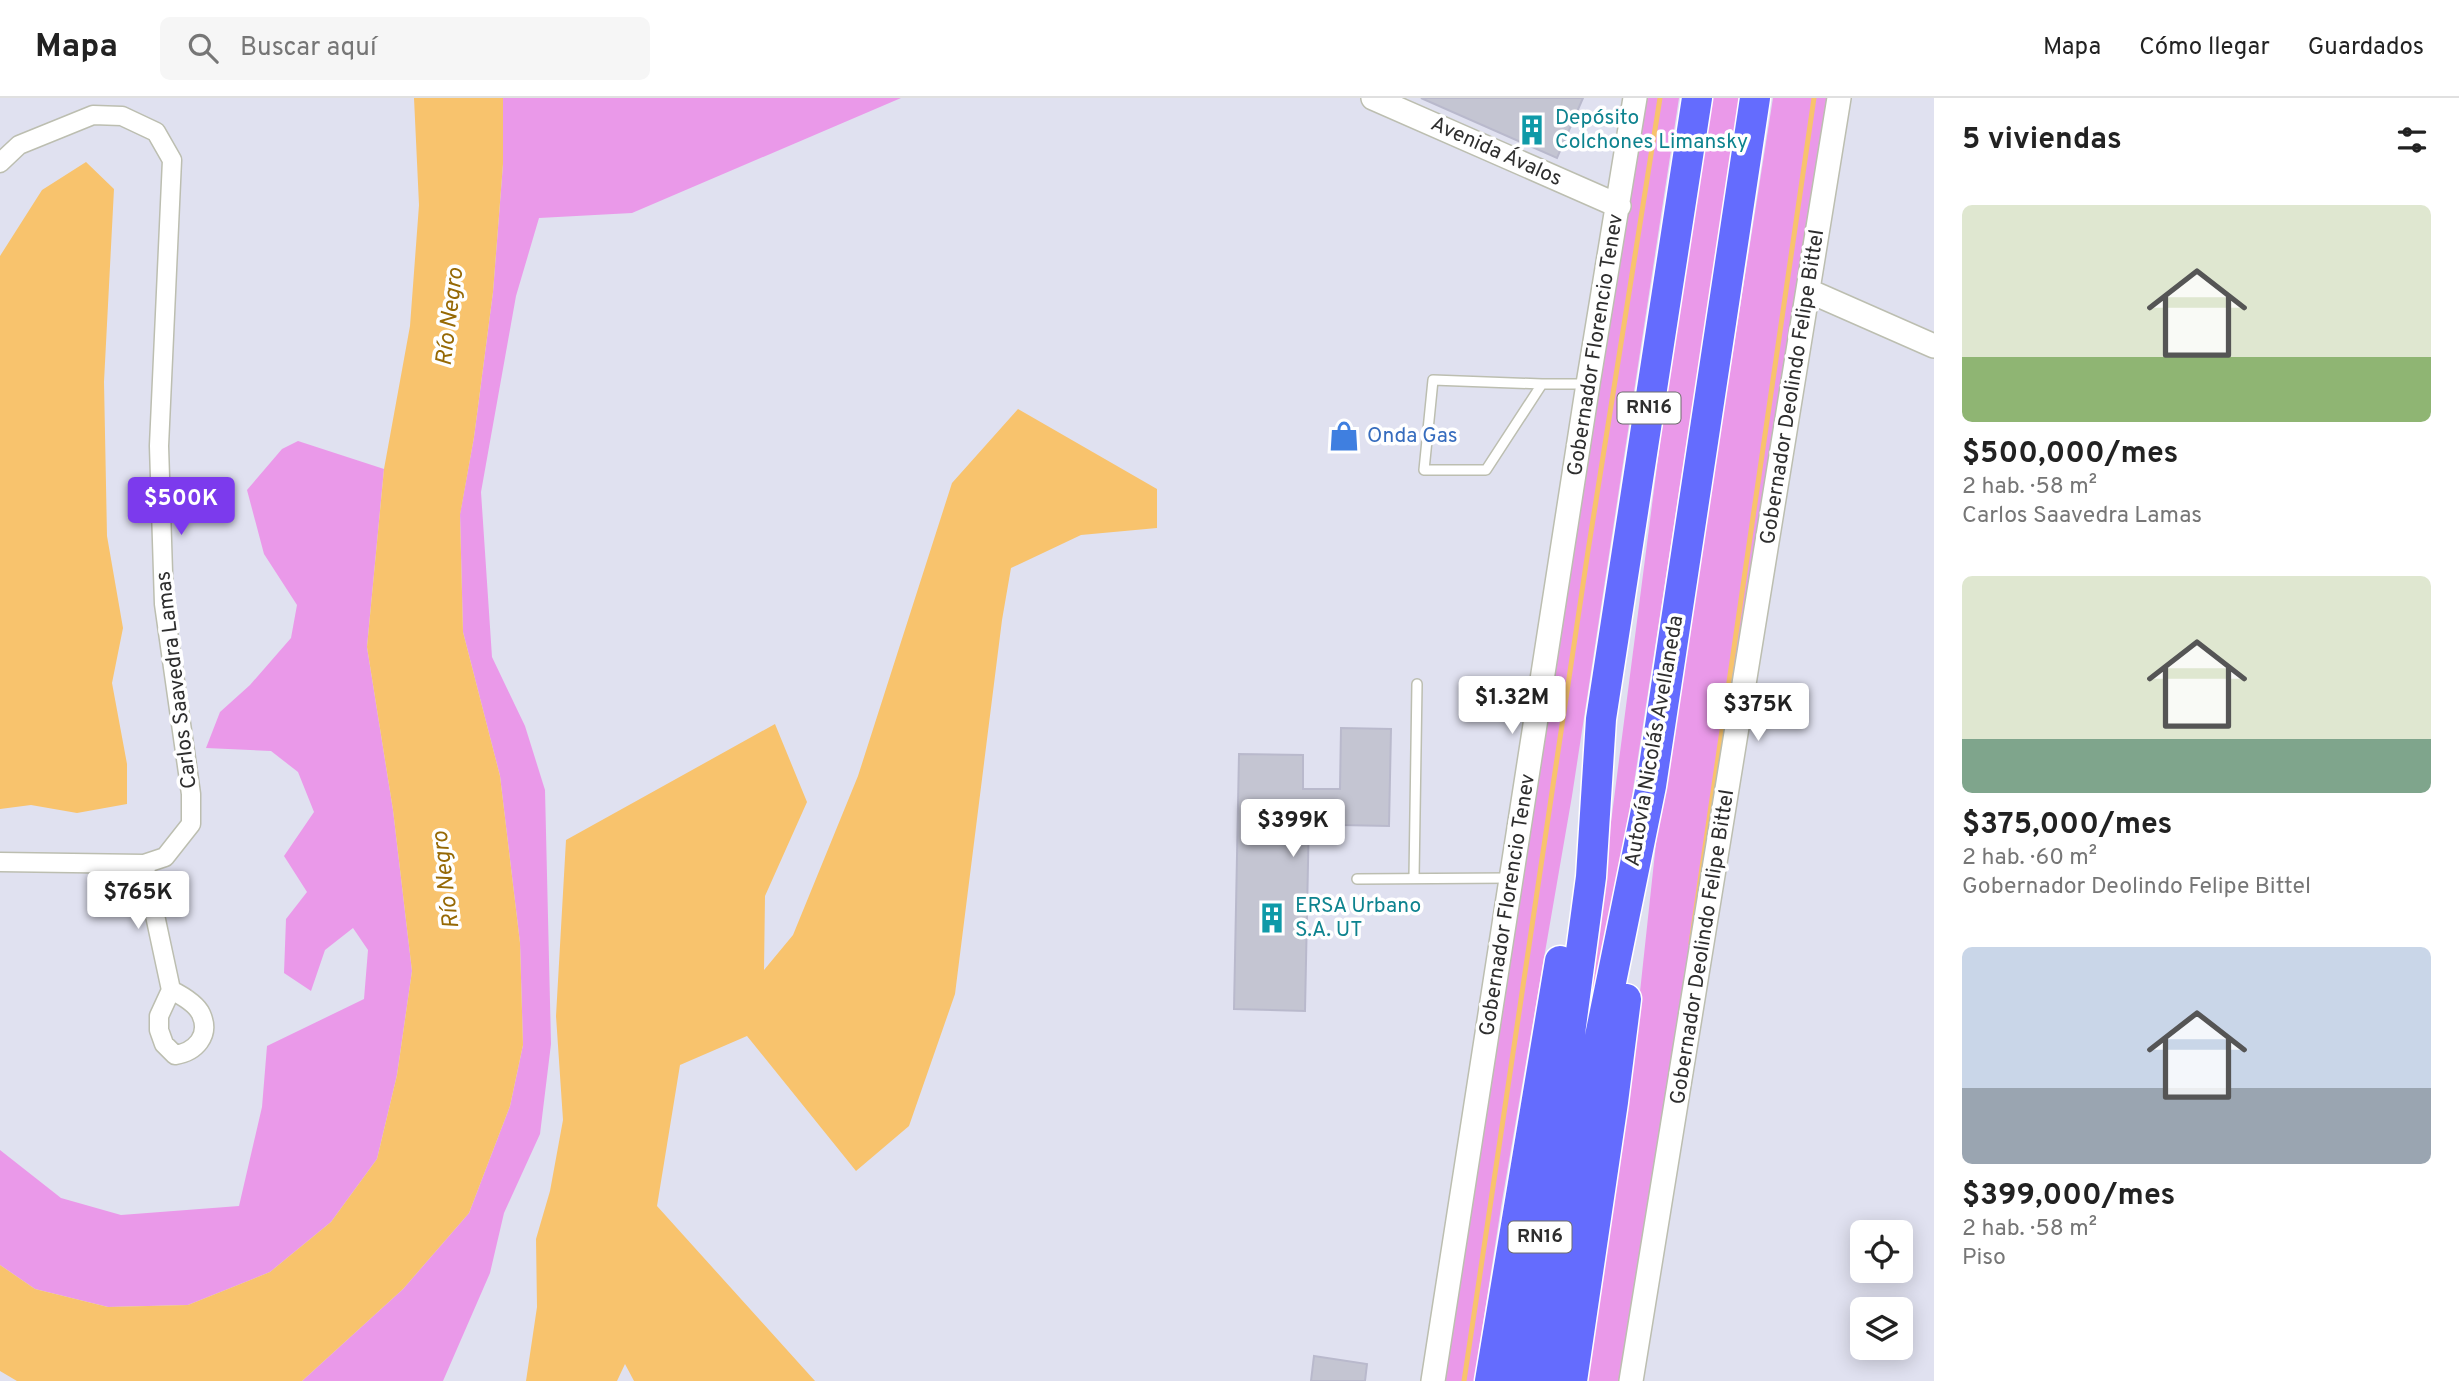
<!DOCTYPE html>
<html lang="es">
<head>
<meta charset="utf-8">
<style>
  :root { --surface:#fff; --page:#f6f6f6; --text:#222; --muted:#767676; --line:#e0e0e0; --accent:#7c3aed }
  body { margin:0; font-family:Overpass,sans-serif; background:var(--page); color:var(--text); height:100vh; display:flex; flex-direction:column; font-size:26px; white-space:nowrap }
  * { box-sizing:border-box; margin:0 }
  p { font-size:23px; color:var(--muted) }
  .icon { flex:none; width:38px; height:38px; fill:none; stroke:currentColor; stroke-width:2; stroke-linecap:round; stroke-linejoin:round }
  .map { position:relative; flex:1; overflow:hidden }
  .sheet { display:flex; flex-direction:column; background:var(--surface); width:525px }
  .sheet>* { flex:none }
  .fabs { position:absolute; left:1850px; top:1122px; display:grid; gap:14px }
  .fabs a { display:grid; place-items:center; width:63px; height:63px; border-radius:10px; background:var(--surface); box-shadow:0 4px 18px #0003; font-size:35px }
  .price { position:absolute; translate:-50% -60px; padding:0 16px; border-radius:7px; background:#fff; color:#222; font-size:23px; line-height:46px; filter:drop-shadow(0 2px 4px #0008) }
  .price::after { content:''; position:absolute; left:50%; top:42px; width:21px; height:16px; margin-left:-10px; background:inherit; clip-path:polygon(0 0,100% 0,50% 100%) }
  .price.current { background:var(--accent); color:#fff }
  ul { padding:0; list-style:none }
  li { display:grid; align-content:center; gap:14px; height:371px; padding:0 28px }
  li span { display:grid; place-items:center; height:217px; border-radius:10px; color:#555 }
  li>.icon { margin-inline-start:auto }
  span .icon { width:126px; height:126px; fill:#fffc; stroke-width:1 }
  li b { font-size:30px }
  h2 { display:flex; justify-content:space-between; align-items:center; height:84px; padding:0 28px; font-size:30px }
  header { display:flex; align-items:center; gap:42px; box-sizing:border-box; height:98px; padding:0 35px; background:var(--surface); border-bottom:2px solid var(--line) }
  header strong { font-size:33px }
  nav { display:flex; gap:38px; margin-inline-start:auto; font-size:24px }
  .search { width:490px; height:63px; background:var(--page); display:flex; align-items:center; gap:18px; box-sizing:border-box; padding:0 24px; border-radius:10px; color:var(--muted); font-size:26px }
  main { display:flex; flex:1; min-height:0 }
  .map>svg:first-child { display:block }
  .green { fill:#ea99e9 }
  .water { fill:#f8c36d }
  .lines { fill:none; stroke-linecap:round; stroke-linejoin:round }
  .stream { stroke:#f8c36d; stroke-width:5 }
  .building { fill:#c4c5d2; stroke:#b9b9cc; stroke-width:2 }
  .service-casing { stroke:#bcbeb0; stroke-width:12 }
  .minor-casing { stroke:#bcbeb0; stroke-width:21 }
  .tertiary-casing { stroke:#bcbeb0; stroke-width:26 }
  .trunk-casing { stroke:#fff; stroke-width:33 }
  .service { stroke:#fff; stroke-width:9 }
  .minor { stroke:#fff; stroke-width:18 }
  .tertiary { stroke:#fff; stroke-width:23 }
  .trunk { stroke:#646cfe; stroke-width:30 }
  .labels { text-anchor:middle; dominant-baseline:central; stroke-width:7; stroke-linejoin:round; paint-order:stroke }
  .shield { fill:#fff; stroke:#6d6d6d; stroke-width:2 }
  .shield-label { font-size:19px; font-weight:bold; fill:#2e2e2e }
  .culture-label { font-size:21px; fill:#0d838f; stroke:#fff; text-anchor:start }
  .street-label { font-size:21px; fill:#2e2e2e; stroke:#fff }
  .shop-label { font-size:21px; fill:#366cbe; stroke:#fff; text-anchor:start }
  .water-label { font-size:23px; font-style:italic; fill:#966905; stroke:#fff }
</style>
</head>
<body>
<header>
<strong>Mapa</strong>
<div class="search"><svg class="icon" aria-label="search" viewBox="0 0 24 24"><circle cx="10" cy="10" r="6"/><path d="M15 15l6 6"/></svg>Buscar aquí</div>
<nav><a>Mapa</a><a>Cómo llegar</a><a>Guardados</a></nav>
</header>
<main>
<div class="map">
<svg width="1934" height="1283" viewBox="0 0 1934 1283">
  <rect width="100%" height="100%" fill="#e0e1f0"/>
  <path class="green" d="M 503,0 L 901,0 L 632,115 L 539,120 L 516,198 L 481,394 L 492,559 L 525,628 L 545,692 L 551,946 L 540,1036 L 504,1115 L 490,1175 L 443,1283 L 302,1283 L 403,1191 L 469,1115 L 510,1008 L 523,947 L 520,845 L 500,678 L 463,534 L 460,416 L 474,339 L 493,194 L 503,66 Z
    M 1644,0 L 1679,0 L 1572,698 L 1502,1103 L 1474,1283 L 1445,1283 Z
    M 1710,0 L 1740,0 L 1625,743 L 1576,995 L 1675,229 Z
    M 1773,0 L 1829,0 L 1623,1283 L 1582,1283 L 1636,931 L 1657,736 Z
    M 298,343 L 384,371 L 367,549 L 393,712 L 412,873 L 397,977 L 377,1061 L 331,1124 L 270,1174 L 188,1207 L 108,1209 L 35,1191 L 0,1167 L 0,1052 L 61,1100 L 121,1117 L 239,1108 L 262,1009 L 267,948 L 364,901 L 368,852 L 353,830 L 325,852 L 311,893 L 284,875 L 286,821 L 307,794 L 284,758 L 314,714 L 298,674 L 271,653 L 206,650 L 220,614 L 250,587 L 291,540 L 297,507 L 264,456 L 247,392 L 282,351 Z"/>
  <path class="water" d="M 414,0 L 503,0 L 503,66 L 493,194 L 474,339 L 460,417 L 463,534 L 500,678 L 520,845 L 523,947 L 510,1008 L 469,1115 L 403,1191 L 302,1283 L 17,1283 L 0,1273 L 0,1167 L 35,1191 L 108,1209 L 188,1207 L 270,1174 L 331,1124 L 377,1061 L 397,977 L 412,873 L 393,712 L 367,549 L 384,371 L 410,228 L 419,107 Z
    M 86,64 L 114,91 L 104,284 L 107,438 L 123,530 L 112,585 L 127,666 L 127,706 L 77,715 L 31,707 L 0,711 L 0,158 L 42,92 Z
    M 1018,311 L 1157,391 L 1157,430 L 1081,437 L 1011,470 L 1002,522 L 955,896 L 909,1028 L 856,1073 L 747,938 L 680,967 L 657,1108 L 815,1283 L 634,1283 L 625,1266 L 617,1283 L 526,1283 L 537,1209 L 536,1141 L 550,1093 L 563,1022 L 556,918 L 566,742 L 775,626 L 807,704 L 765,798 L 764,872 L 793,837 L 858,678 L 952,385 Z"/>
  <g class="lines">
    <path class="stream" d="M 1691,845 L 1814,0
      M 1464,1283 L 1588,453 L 1660,0"/>
  </g>
  <path class="building" d="M 1421,0 L 1583,0 L 1557,60 Z
    M 1341,630 L 1391,631 L 1389,728 L 1341,727 L 1341,718 L 1309,717 L 1305,913 L 1234,911 L 1239,656 L 1303,657 L 1303,691 L 1340,691 Z
    M 1314,1258 L 1367,1266 L 1365,1283 L 1311,1283 Z"/>
  <g class="lines">
    <g class="service-casing">
      <path id="service" d="M 1542,286 L 1433,282 L 1424,372 L 1486,372 L 1542,286 L 1586,286
        M 1414,780 L 1417,586
        M 1357,781 L 1511,780"/>
    </g>
    <g class="minor-casing">
      <path id="minor" d="M 0,65 L 19,47 L 93,17 L 122,18 L 156,34 L 172,62 L 159,348 L 164,506 L 191,696 L 191,726 L 165,759 L 144,766 L 0,764
        M 144,766 L 171,892 L 159,918 L 159,932 L 164,946 L 175,957 C 195,954 211,938 201,916 C 196,905 181,897 171,892"/>
    </g>
    <g class="tertiary-casing">
      <path id="tertiary" d="M 1373,0 L 1619,108
        M 1809,193 L 1934,248
        M 1433,1283 L 1588,286 L 1635,0
        M 1631,1283 L 1839,0"/>
    </g>
    <g class="trunk-casing">
      <path id="trunk" d="M 1490,1283 L 1560,863
        M 1517,1283 L 1562,995 L 1591,779 L 1601,621 L 1697,0
        M 1542,1283 L 1588,997 L 1651,688 L 1755,0
        M 1572,1283 L 1613,1004 L 1626,901"/>
    </g>
    <use href="#service" class="service"/>
    <use href="#minor" class="minor"/>
    <use href="#tertiary" class="tertiary"/>
    <use href="#trunk" class="trunk"/>
  </g>
  <defs>
    <g id="building-bare" transform="scale(2.415)"><path d="M-4-6H4V6H1V3H-1V6H-4ZM-2.5-4.3h1.7v1.8h-1.7ZM.8-4.3h1.7v1.8H.8ZM-2.5-1h1.7V.8h-1.7ZM.8-1h1.7V.8H.8Z" fill="#0f9aa8" stroke="#fff" stroke-width="2.5" paint-order="stroke"/></g>
    <g id="shop-bare" transform="scale(2.415)"><path d="M-5-2.5h2.3a2.7 3.5 0 0 1 5.4 0H5L5.5 6h-11ZM-1.5-2.5h3a1.5 2.3 0 0 0-3 0Z" fill="#3f7fe0" stroke="#fff" stroke-width="2.5" paint-order="stroke"/></g>
  </defs>
  <g fill-rule="evenodd">
    <use href="#building-bare" x="1532" y="32"/>
    <use href="#shop-bare" x="1344" y="338"/>
    <use href="#building-bare" x="1272" y="820"/>
  </g>
  <g class="labels">
    <g class="shield">
      <rect x="1617.5" y="294.5" width="63" height="31" rx="5"/>
      <rect x="1508.5" y="1123.5" width="63" height="31" rx="5"/>
    </g>
    <g class="shield-label">
      <text x="1649" y="310">RN16</text>
      <text x="1540" y="1139">RN16</text>
    </g>
    <g class="culture-label">
      <text x="1555" y="20">Depósito<tspan x="1555" dy="24">Colchones Limansky</tspan></text>
      <text x="1295" y="808">ERSA Urbano<tspan x="1295" dy="24">S.A. UT</tspan></text>
    </g>
    <g class="street-label">
      <text transform="translate(1496 54) rotate(24)">Avenida Ávalos</text>
      <text transform="translate(1596 247) rotate(-81)">Gobernador Florencio Tenev</text>
      <text transform="translate(1793 289) rotate(-81)">Gobernador Deolindo Felipe Bittel</text>
      <text transform="translate(177 582) rotate(-97)">Carlos Saavedra Lamas</text>
      <text transform="translate(1655 643) rotate(-80)">Autovía Nicolás Avellaneda</text>
      <text transform="translate(1508 807) rotate(-81)">Gobernador Florencio Tenev</text>
      <text transform="translate(1703 849) rotate(-81)">Gobernador Deolindo Felipe Bittel</text>
    </g>
    <g class="shop-label">
      <text x="1367" y="338">Onda Gas</text>
    </g>
    <g class="water-label">
      <text transform="translate(451 219) rotate(-83)">Río Negro</text>
      <text transform="translate(447 782) rotate(-97)">Río Negro</text>
    </g>
  </g>
</svg>
<div class="fabs">
<a><svg class="icon" aria-label="locate" viewBox="0 0 24 24"><circle cx="12" cy="12" r="6"/><path d="M12 2v4M12 18v4M2 12h4M18 12h4"/></svg></a>
<a><svg class="icon" aria-label="layers" viewBox="0 0 24 24"><path d="M12 4l9 5-9 5-9-5zM3 14l9 5 9-5"/></svg></a>
</div>
<b class="price current" style="left:181px;top:439px">$500K</b>
<b class="price" style="left:1512px;top:638px">$1.32M</b>
<b class="price" style="left:1758px;top:645px">$375K</b>
<b class="price" style="left:1293px;top:761px">$399K</b>
<b class="price" style="left:138px;top:833px">$765K</b>
</div>
<section class="sheet">
<h2>5 viviendas<svg class="icon" aria-label="filters" viewBox="0 0 24 24"><path d="M4 7h16M4 17h16"/><circle cx="9" cy="7" r="2"/><circle cx="15" cy="17" r="2"/></svg></h2>
<ul>
<li><span style="background:linear-gradient(#dfe7d0 70%,#8fb573 0)"><svg class="icon" aria-label="home" viewBox="0 0 24 24"><path d="M3 11l9-7 9 7M6 9v11h12V9"/></svg></span><div><b>$500,000/mes</b><p>2 hab. · 58 m²</p><p>Carlos Saavedra Lamas</p></div></li>
<li><span style="background:linear-gradient(#dfe7d0 75%,#7fa58c 0)"><svg class="icon" aria-label="home" viewBox="0 0 24 24"><path d="M3 11l9-7 9 7M6 9v11h12V9"/></svg></span><div><b>$375,000/mes</b><p>2 hab. · 60 m²</p><p>Gobernador Deolindo Felipe Bittel</p></div></li>
<li><span style="background:linear-gradient(#c9d6e8 65%,#9aa5b1 0)"><svg class="icon" aria-label="home" viewBox="0 0 24 24"><path d="M3 11l9-7 9 7M6 9v11h12V9"/></svg></span><div><b>$399,000/mes</b><p>2 hab. · 58 m²</p><p>Piso</p></div></li>
</ul>
</section>
</main>
</body>
</html>
